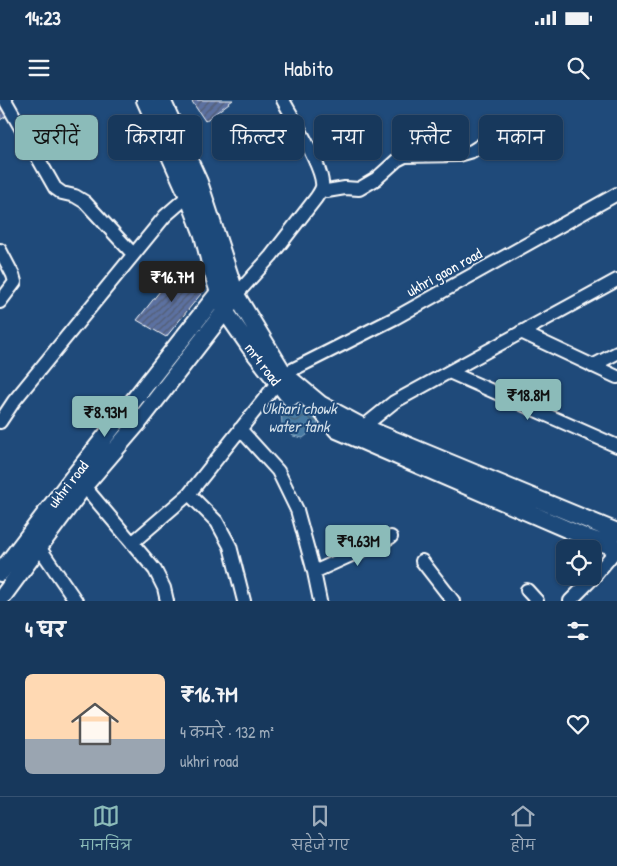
<!DOCTYPE html>
<html lang="hi">
<head>
<meta charset="utf-8">
<style>
  :root { --surface:#17385c; --page:#203f62; --text:#f1f3f6; --muted:#9eacbb; --line:#365272; --accent:#8bbbb9 }
  body { margin:0; font-family:"Patrick Hand","Playpen Sans Deva",sans-serif; background:var(--page); color:var(--text); height:100vh; display:flex; flex-direction:column; font-size:19px; white-space:nowrap }
  * { box-sizing:border-box; margin:0 }
  p { font-size:16px; color:var(--muted) }
  .icon { flex:none; width:28px; height:28px; fill:none; stroke:currentColor; stroke-width:2; stroke-linecap:round; stroke-linejoin:round }
  .map { position:relative; height:501px; overflow:hidden }
  .sheet { display:flex; flex-direction:column; background:var(--surface); flex:1 }
  .sheet>* { flex:none }
  .top-card { position:absolute; left:15px; top:15px; width:588px; height:45px; display:flex; gap:10px }
  .controls { position:absolute; left:556px; top:440px; display:grid; gap:10px }
  .controls a { display:grid; place-items:center; width:45px; height:45px; border-radius:8px; background:var(--surface); box-shadow:0 1px 4px #0004,0 0 0 1px var(--line); font-size:25px }
  .price { position:absolute; translate:-50% -42px; padding:0 11px; border-radius:5px; background:var(--accent); color:#111; font-size:16px; line-height:32px; filter:drop-shadow(0 1px 2px #0008) }
  .price::after { content:''; position:absolute; left:50%; top:30px; width:15px; height:11px; margin-left:-8px; background:inherit; clip-path:polygon(0 0,100% 0,50% 100%) }
  .price.active { background:#222; color:#fff }
  ul { padding:0; list-style:none }
  li { display:flex; align-items:center; gap:15px; height:125px; padding:0 25px }
  li span { display:grid; place-items:center; flex:none; width:140px; height:100px; border-radius:8px; color:#555 }
  li>.icon { margin-inline-start:auto }
  span .icon { width:60px; height:60px; fill:#fffc; stroke-width:1 }
  li b { font-size:21px }
  h2 { display:flex; justify-content:space-between; align-items:center; height:60px; padding:0 25px; font-size:21px }
  .tag { padding:0 18px; border-radius:8px; background:var(--surface); box-shadow:0 1px 4px #0004,0 0 0 1px var(--line); font-size:18px; line-height:45px }
  .tag.active { background:var(--accent); color:#111 }
  .status { display:flex; justify-content:space-between; align-items:center; height:35px; padding:0 25px; background:var(--surface); direction:ltr }
  .status svg { height:14px; fill:currentColor }
  header { display:flex; justify-content:space-between; align-items:center; height:65px; padding:0 25px; background:var(--surface); font-size:22px; font-weight:600 }
  .tab-bar { display:flex; justify-content:space-around; align-items:center; height:70px; border-top:1px solid var(--line); background:var(--surface); font-size:14px; color:var(--muted) }
  .tab-bar a { display:grid; justify-items:center; gap:2px }
  .tab-bar .active { color:var(--accent) }
  .map>svg:first-child { display:block }
  .water { fill:url(#water-waves); stroke:#90afc8 }
  .building { fill:url(#building-hatch); stroke:#fff }
  .lines { fill:none; stroke-linecap:round; stroke-linejoin:round }
  .minor-casing { stroke:#fff; stroke-width:16 }
  .tertiary-casing { stroke:#fff; stroke-width:20 }
  .minor { stroke:#1f4a7a; stroke-width:12 }
  .tertiary { stroke:#1f4a7a; stroke-width:16 }
  .labels { text-anchor:middle; dominant-baseline:central; stroke-width:4; stroke-linejoin:round; paint-order:stroke }
  .street-label { font-size:15px; fill:#fff; stroke:#1f4a7a }
  .water-label { font-size:16px; font-style:italic; fill:#d1dee8; stroke:#1f4a7a }
</style>
</head>
<body>
<div class="status"><b>14:23</b><svg viewBox="0 0 49 12"><path d="M0 12V9h3v3zM5 12V6h3v6zM10 12V3h3v9zM15 12V0h3v12zM26 1h20v11H26zM47 4h2v5h-2z"/></svg></div>
<header><svg class="icon" aria-label="menu" viewBox="0 0 24 24"><path d="M4 6h16M4 12h16M4 18h16"/></svg>Habito<svg class="icon" aria-label="search" viewBox="0 0 24 24"><circle cx="10" cy="10" r="6"/><path d="M15 15l6 6"/></svg></header>
<div class="map">
<svg width="617" height="501" viewBox="0 0 617 501">
  <defs>
    <pattern id="water-waves" width="16" height="10" patternUnits="userSpaceOnUse" patternTransform="scale(1.25)"><rect width="16" height="10" fill="#467aa3"/><path d="M0 5q4-4 8 0t8 0" fill="none" stroke="#496378"/></pattern>
    <pattern id="building-hatch" width="6" height="6" patternUnits="userSpaceOnUse" patternTransform="scale(1.25)"><rect width="6" height="6" fill="#5c71a1"/><path d="M-1 1l2-2M0 6l6-6M5 7l2-2" fill="none" stroke="#535d72"/></pattern>
  </defs>
  <rect width="100%" height="100%" fill="#1f4a7a"/>
  <filter id="ink" filterUnits="userSpaceOnUse"><feTurbulence type="fractalNoise" baseFrequency=".02" numOctaves="2"/><feDisplacementMap in="SourceGraphic" scale="10" xChannelSelector="R" yChannelSelector="G"/><feConvolveMatrix kernelMatrix="1 2 1 2 8 2 1 2 1" color-interpolation-filters="sRGB"/></filter>
  <g filter="url(#ink)">
    <path class="water" d="M 298,298 L 318,319 L 317,327 L 303,338 L 293,336 L 282,325 L 281,311 L 287,302 Z"/>
    <path class="building" d="M 0,0 L 10,14 L 0,20 Z
      M 191,0 L 233,0 L 205,21 Z
      M 179,167 L 205,189 L 166,237 L 137,220 Z"/>
    <g class="lines">
      <g class="minor-casing">
        <path id="minor" d="M 5,0 L 55,88 L 62,93 L 75,96 L 85,102 L 133,154
          M 322,88 L 327,91 L 345,88 L 359,89 L 376,79 L 397,60 L 405,56 L 458,55 L 472,51 L 500,33
          M 0,150 L 13,175 L 15,182 L 0,202
          M 236,195 L 271,156 L 316,98 C 318,95 321,91 322,87 C 325,70 292,17 283,0
          M 521,232 L 617,277
          M 592,266 L 617,253
          M 449,272 L 617,346
          M 284,274 L 395,218 L 617,94
          M 0,322 L 14,301 L 165,116 L 188,96
          M 363,327 L 394,302 L 617,180
          M 240,329 L 278,371 L 297,410 L 314,472 L 320,501
          M 84,386 L 155,470 L 164,488 L 167,501
          M 189,394 L 217,422 L 230,446 L 244,501
          M 132,443 L 189,394 L 277,283
          M 39,447 L 76,501
          M 422,461 L 453,501
          M 314,472 L 391,437
          M 527,490 L 537,501
          M 570,501 L 593,478 L 617,449"/>
      </g>
      <g class="tertiary-casing">
        <path id="tertiary" d="M 145,0 L 188,96 L 203,135 L 212,171 L 225,211 L 250,247 L 290,298 L 298,292 C 315,302 325,315 337,330 L 585,437 L 617,448
          M 162,0 L 199,82 L 236,195 L 284,274 L 320,304 L 363,327 L 617,432
          M 0,473 L 74,376 L 223,187
          M 0,500 L 84,386 L 138,323 L 231,203"/>
      </g>
      <use href="#minor" class="minor"/>
      <use href="#tertiary" class="tertiary"/>
    </g>
  </g>
  <g class="labels">
    <g class="street-label">
      <text transform="translate(444 172) rotate(-29)">ukhri gaon road</text>
      <text transform="translate(263 264) rotate(53)">mr4 road</text>
      <text transform="translate(68 384) rotate(-52)">ukhri road</text>
    </g>
    <g class="water-label">
      <text x="299" y="308">Ukhari chowk<tspan x="299" dy="18">water tank</tspan></text>
    </g>
  </g>
</svg>
<div class="controls">
<a><svg class="icon" aria-label="locate" viewBox="0 0 24 24"><circle cx="12" cy="12" r="6"/><path d="M12 2v4M12 18v4M2 12h4M18 12h4"/></svg></a>
</div>
<b class="price active" style="left:172px;top:203px">₹16.7M</b>
<b class="price" style="left:528px;top:321px">₹18.8M</b>
<b class="price" style="left:105px;top:338px">₹8.93M</b>
<b class="price" style="left:358px;top:467px">₹9.63M</b>
<div class="top-card">
<a class="tag active">खरीदें</a>
<a class="tag">किराया</a>
<a class="tag">फ़िल्टर</a>
<a class="tag">नया</a>
<a class="tag">फ़्लैट</a>
<a class="tag">मकान</a>
</div>
</div>
<section class="sheet">
<h2>4 घर<svg class="icon" aria-label="filters" viewBox="0 0 24 24"><path d="M4 7h16M4 17h16"/><circle cx="9" cy="7" r="2"/><circle cx="15" cy="17" r="2"/></svg></h2>
<ul>
<li><span style="background:linear-gradient(#ffd9b3 65%,#9aa5b1 0)"><svg class="icon" aria-label="home" viewBox="0 0 24 24"><path d="M3 11l9-7 9 7M6 9v11h12V9"/></svg></span><div><b>₹16.7M</b><p>4 कमरे · 132 m²</p><p>ukhri road</p></div><svg class="icon" aria-label="heart" viewBox="0 0 24 24"><path d="M12 20l-8-8c-3-5 5-10 8-4 3-6 11-1 8 4z"/></svg></li>
</ul>
</section>
<nav class="tab-bar">
<a class="active"><svg class="icon" aria-label="map" viewBox="0 0 24 24"><path d="M3 6l6-2 6 2 6-2v14l-6 2-6-2-6 2zM9 4v14M15 6v14"/></svg>मानचित्र</a>
<a><svg class="icon" aria-label="saved" viewBox="0 0 24 24"><path d="M7 4h10v16l-5-4-5 4z"/></svg>सहेजे गए</a>
<a><svg class="icon" aria-label="home" viewBox="0 0 24 24"><path d="M3 11l9-7 9 7M6 9v11h12V9"/></svg>होम</a>
</nav>
</body>
</html>
